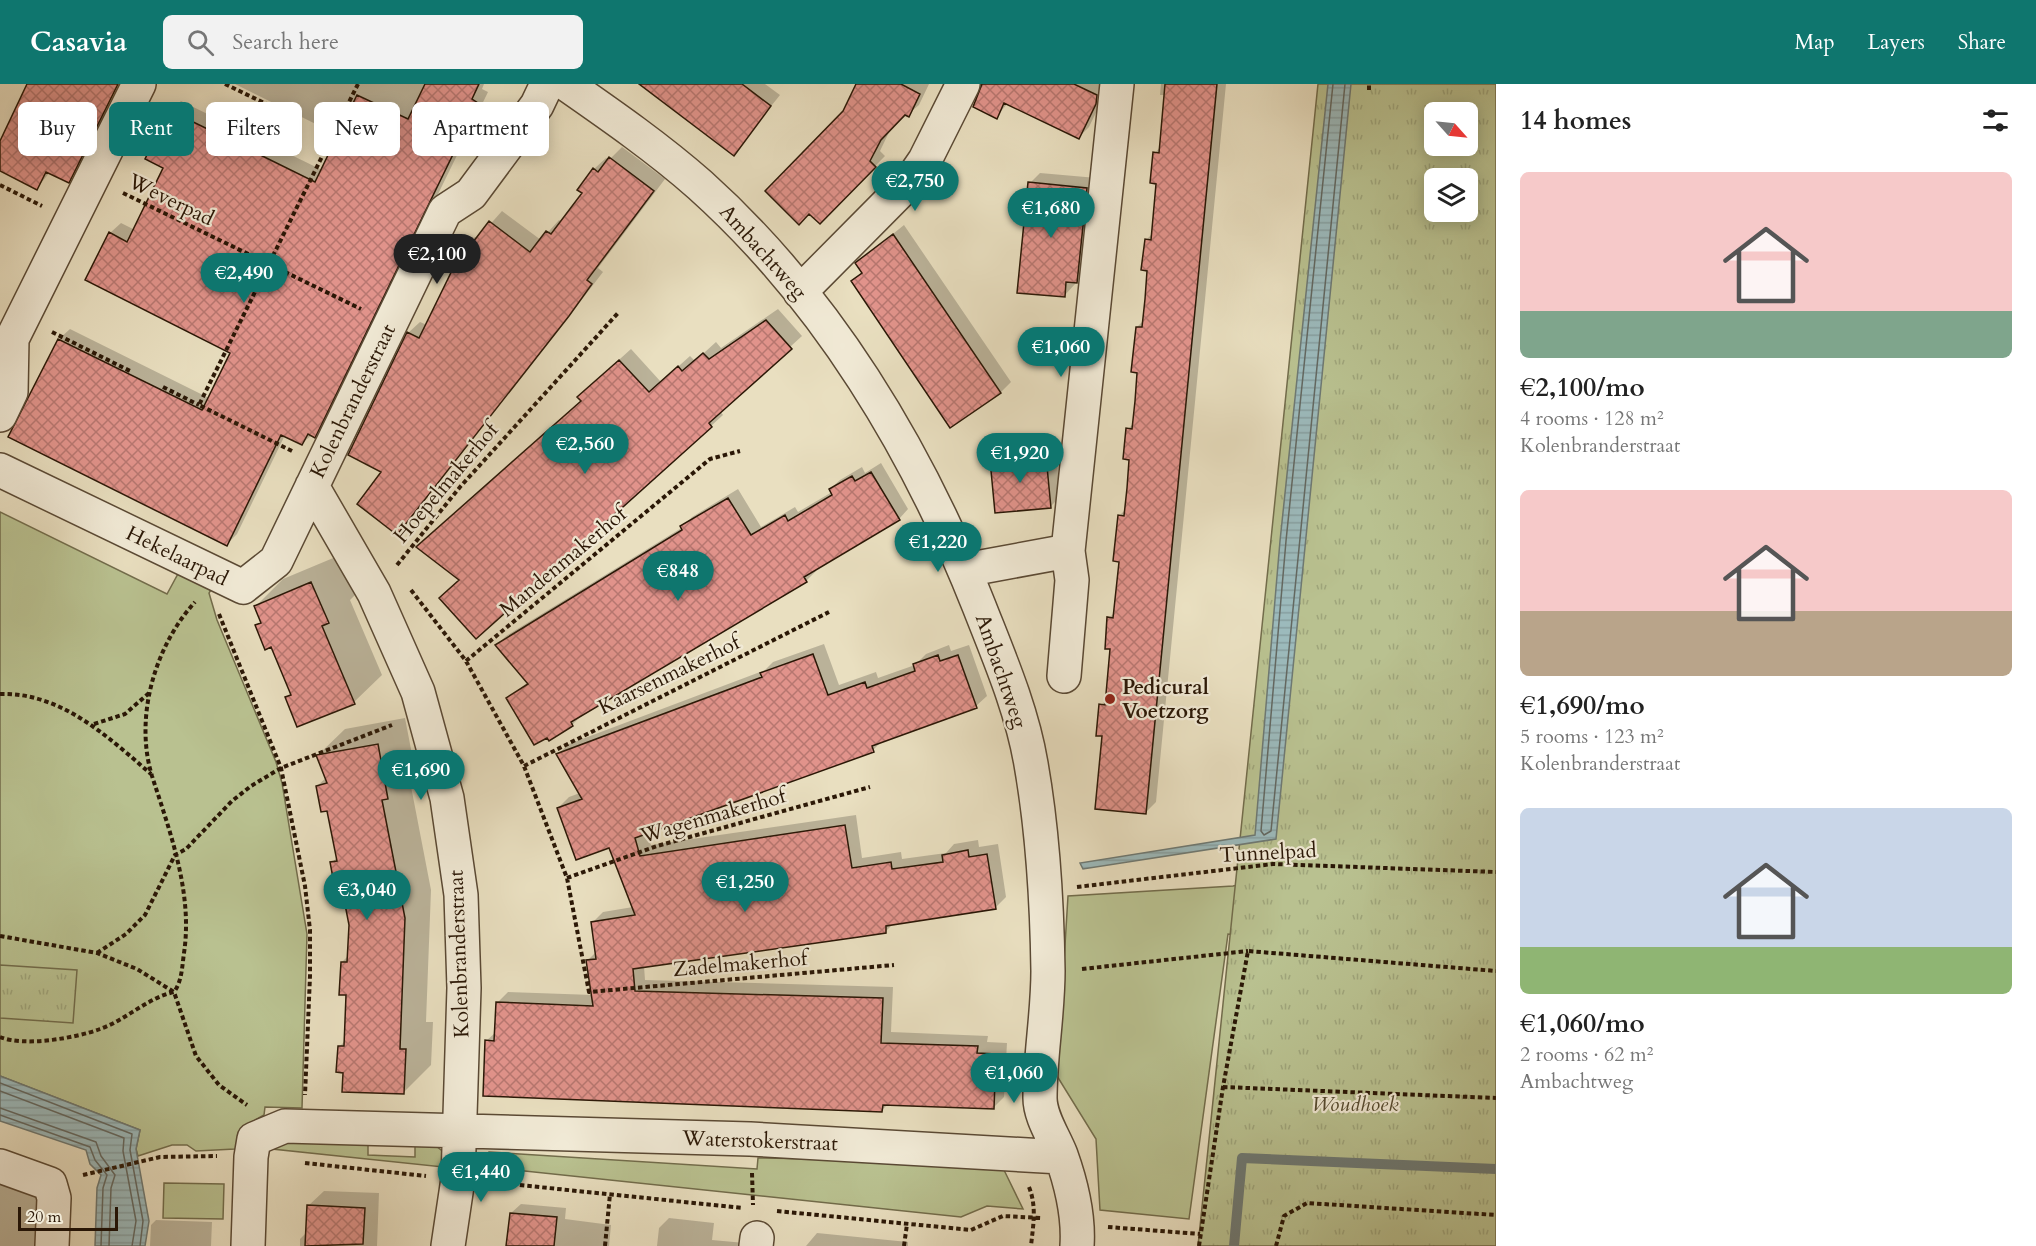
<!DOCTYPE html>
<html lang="en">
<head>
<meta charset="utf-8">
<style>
  :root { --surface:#fff; --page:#f2f2f2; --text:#222; --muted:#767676; --accent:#0f766e }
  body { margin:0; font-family:Cardo,serif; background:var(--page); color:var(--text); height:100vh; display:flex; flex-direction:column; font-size:22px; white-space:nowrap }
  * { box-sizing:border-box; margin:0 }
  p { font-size:20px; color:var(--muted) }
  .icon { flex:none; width:33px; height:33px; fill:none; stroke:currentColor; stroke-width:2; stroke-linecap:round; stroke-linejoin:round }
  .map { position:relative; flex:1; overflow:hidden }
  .side { display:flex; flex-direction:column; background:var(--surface); width:540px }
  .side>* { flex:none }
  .banner { position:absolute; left:18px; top:18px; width:570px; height:54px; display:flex; gap:12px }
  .needle { width:39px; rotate:117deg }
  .tools { position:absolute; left:1424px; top:18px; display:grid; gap:12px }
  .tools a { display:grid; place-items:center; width:54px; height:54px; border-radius:9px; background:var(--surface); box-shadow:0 3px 15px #0003; font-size:30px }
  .scale { position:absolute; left:18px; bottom:15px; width:100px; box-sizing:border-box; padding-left:6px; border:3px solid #2a1706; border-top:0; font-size:16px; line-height:21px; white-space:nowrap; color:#2a1706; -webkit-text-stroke:4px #f1ead6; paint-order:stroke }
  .price { position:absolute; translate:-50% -51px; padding:0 14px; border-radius:21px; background:var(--accent); color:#fff; font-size:20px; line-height:39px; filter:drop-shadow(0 2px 3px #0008) }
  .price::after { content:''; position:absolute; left:50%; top:36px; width:18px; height:14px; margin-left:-9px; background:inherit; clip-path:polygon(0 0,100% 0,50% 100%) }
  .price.current { background:#222; color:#fff }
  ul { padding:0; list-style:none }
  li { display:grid; align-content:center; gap:12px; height:318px; padding:0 24px }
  li span { display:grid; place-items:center; height:186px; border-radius:9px; color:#555 }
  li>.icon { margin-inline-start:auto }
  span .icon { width:108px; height:108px; fill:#fffc; stroke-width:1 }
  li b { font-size:26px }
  h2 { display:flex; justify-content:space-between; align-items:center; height:72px; padding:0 24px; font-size:26px }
  .pill { padding:0 21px; border-radius:9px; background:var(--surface); box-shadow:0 3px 15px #0003; font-size:21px; line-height:54px }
  .pill.current { background:var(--accent); color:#fff }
  header { display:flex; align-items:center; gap:36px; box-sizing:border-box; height:84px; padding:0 30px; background:var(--accent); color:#fff }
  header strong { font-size:28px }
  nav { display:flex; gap:33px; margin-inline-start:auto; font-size:21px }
  .search { width:420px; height:54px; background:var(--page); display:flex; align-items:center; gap:15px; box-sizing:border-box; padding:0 21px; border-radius:9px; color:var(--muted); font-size:22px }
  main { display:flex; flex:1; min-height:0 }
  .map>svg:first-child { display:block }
  .green { fill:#b9c190; stroke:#726c4b; stroke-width:1.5 }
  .park { fill:url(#park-tufts); stroke:#726c4b; stroke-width:1.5; fill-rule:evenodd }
  .water { fill:url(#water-rules); stroke:#6e7973; stroke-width:1.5 }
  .shadow { fill:#0003 }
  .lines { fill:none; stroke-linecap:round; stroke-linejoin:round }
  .shore { stroke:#636861; stroke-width:1.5 }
  .stream { stroke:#6e7973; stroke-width:10 }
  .building { fill:url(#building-cross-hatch); stroke:#2a1706; stroke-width:1.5 }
  .minor-casing { stroke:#5a4934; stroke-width:36 }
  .path { stroke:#2a1706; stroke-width:4; stroke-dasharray:4.5 3; stroke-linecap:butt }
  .minor { stroke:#f1ead6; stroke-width:33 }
  .poi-dot { fill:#8f2418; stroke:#f1ead6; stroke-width:2 }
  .labels { text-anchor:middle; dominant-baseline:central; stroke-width:4.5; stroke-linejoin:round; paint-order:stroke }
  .street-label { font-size:21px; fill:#2a1706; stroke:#f1ead6 }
  .poi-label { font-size:21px; font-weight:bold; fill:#2a1706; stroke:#f1ead6; text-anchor:start }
  .park-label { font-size:21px; font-style:italic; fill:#554a2f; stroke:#f1ead6 }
</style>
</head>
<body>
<header>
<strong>Casavia</strong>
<div class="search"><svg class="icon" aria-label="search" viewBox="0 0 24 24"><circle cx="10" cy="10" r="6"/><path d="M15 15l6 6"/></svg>Search here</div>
<nav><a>Map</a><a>Layers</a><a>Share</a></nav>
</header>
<main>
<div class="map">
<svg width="1496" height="1162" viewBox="0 0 1496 1162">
  <defs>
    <pattern id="park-tufts" width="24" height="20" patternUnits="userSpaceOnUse" patternTransform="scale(1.5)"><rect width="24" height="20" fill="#b9c190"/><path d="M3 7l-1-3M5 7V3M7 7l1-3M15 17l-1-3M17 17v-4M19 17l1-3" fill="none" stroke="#9fa57b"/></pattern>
    <pattern id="water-rules" width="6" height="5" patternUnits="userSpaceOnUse" patternTransform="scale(1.5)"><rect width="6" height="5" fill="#9cbabc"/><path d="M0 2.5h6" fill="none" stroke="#879fa0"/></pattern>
    <pattern id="building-cross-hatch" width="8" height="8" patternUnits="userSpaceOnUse" patternTransform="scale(1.5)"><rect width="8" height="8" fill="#e1938b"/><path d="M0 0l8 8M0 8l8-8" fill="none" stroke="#b77770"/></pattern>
  </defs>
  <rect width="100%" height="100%" fill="#e9dfc0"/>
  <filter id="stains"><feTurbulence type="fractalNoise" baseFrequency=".00333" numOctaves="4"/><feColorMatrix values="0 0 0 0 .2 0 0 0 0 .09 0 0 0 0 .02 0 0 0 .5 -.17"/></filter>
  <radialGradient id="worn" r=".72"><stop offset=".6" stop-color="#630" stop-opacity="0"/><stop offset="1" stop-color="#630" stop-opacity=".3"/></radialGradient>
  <path class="green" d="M 0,428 L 167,510 L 179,488 L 212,504 L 209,509 L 217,536 L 276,678 L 282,699 L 307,850 L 302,1024 L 265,1023 L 264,1031 L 248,1040 L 241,1061 L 235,1065 L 196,1067 L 187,1061 L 172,1061 L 138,1072 L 136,1065 L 140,1046 L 0,992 Z
    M 1281,793 L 1496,877 L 1228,850 L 1189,1135 L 1100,1126 L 1096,1055 L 1057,992 L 1068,812 L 1233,802 Z
    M 368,1056 L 368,1071 L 415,1073 L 415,1057 L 431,1058 L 446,1070 L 443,1083 L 272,1065 L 271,1058 Z
    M 489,1068 L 757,1085 L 758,1074 L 987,1078 L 1003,1084 L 1023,1125 L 987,1122 L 961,1133 L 487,1083 Z
    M 164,1099 L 224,1100 L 223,1135 L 163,1134 Z"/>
  <path class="park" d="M 1318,0 L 1496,0 L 1496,1162 L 1198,1162 ZM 1434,28 L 1467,28 L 1467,62 L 1434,62 ZM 1434,94 L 1467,94 L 1467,128 L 1434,128 Z
    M 0,881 L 77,886 L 73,939 L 0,934 Z"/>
  <path class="water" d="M 1328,0 L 1351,0 L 1276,755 L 1083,785 L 1080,779 L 1255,751 L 1280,457 Z
    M 0,992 L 140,1046 L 136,1065 L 149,1137 L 145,1162 L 95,1162 L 97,1104 L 101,1091 L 90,1080 L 86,1066 L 0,1037 Z"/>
  <path class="shadow" d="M 30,0 L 122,0 L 79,86 L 68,97 L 50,88 L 37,104 L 0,86 L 0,61 Z
    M 235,0 L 484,0 L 482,5 L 488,8 L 325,341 L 302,359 L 285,351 L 237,450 L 227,460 L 10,353 L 59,255 L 70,245 L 209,314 L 232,268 L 110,149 L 121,139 L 135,146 L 165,84 L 170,27 L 181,17 L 322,86 L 338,51 Z
    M 641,0 L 765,0 L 780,11 L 733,70 Z
    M 857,0 L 929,0 L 919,21 L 891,44 L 880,67 L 885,72 L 820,138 L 844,28 Z
    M 985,0 L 1105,0 L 1106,8 L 1089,43 L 1079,53 L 1008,19 L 996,33 Z
    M 1161,0 L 1226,0 L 1156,718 L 1145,729 L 1104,651 L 1101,621 L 1107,615 L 1112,564 L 1109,534 L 1116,527 L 1121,477 L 1119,432 L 1126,425 L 1131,375 L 1128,345 L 1134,339 L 1138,288 L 1137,243 L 1144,236 L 1149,186 L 1146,156 L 1153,149 L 1157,99 L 1155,69 L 1161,62 L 1166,11 L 1160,11 Z
    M 622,63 L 665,95 L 598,184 L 603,188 L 580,218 L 397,449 L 384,387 L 408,249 L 420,238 L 427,241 L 464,165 L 475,153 L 478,154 L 502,127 L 541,156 L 559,136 L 562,138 L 584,109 L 594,85 L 606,74 L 609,76 Z
    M 1040,89 L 1097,94 L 1087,187 L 1064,212 L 1030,99 Z
    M 904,141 L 1011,298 L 1001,308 L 951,342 L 853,198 L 863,187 L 857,179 Z
    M 778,225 L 802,252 L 720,327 L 723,331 L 711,342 L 461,495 L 418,463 L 582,316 L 591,301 L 631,265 L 661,298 L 690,272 L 695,277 L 716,258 L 721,264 Z
    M 1056,363 L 1060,413 L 1050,423 L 991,377 L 1002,367 Z
    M 881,379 L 908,425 L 899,435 L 814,485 L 816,487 L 806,497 L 582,631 L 572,641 L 508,614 L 528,598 L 497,561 L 506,552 L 683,443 L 692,433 L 738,405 L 761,443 L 795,423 L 798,428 L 832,408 L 830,405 L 840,396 L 862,383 L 865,389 Z
    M 338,472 L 355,511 L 350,516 L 382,591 L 354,618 L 298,641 L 286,613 L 292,608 L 272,561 L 256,541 L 262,536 L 256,522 L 283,495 Z
    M 824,560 L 839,601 L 876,588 L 878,594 L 915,581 L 926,570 L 949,561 L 951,567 L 969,561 L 987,612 L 976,622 L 883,656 L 873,666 L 647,748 L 651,761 L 856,731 L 862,774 L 901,768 L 902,775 L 946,769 L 954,760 L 978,756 L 979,763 L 998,760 L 1006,813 L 995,824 L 893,840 L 886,847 L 644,882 L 645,896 L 893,903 L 891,948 L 988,952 L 987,958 L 1007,959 L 1004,1013 L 993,1024 L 888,1020 L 882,1026 L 486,957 L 496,948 L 497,919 L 508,908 L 593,911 L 588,876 L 597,867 L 592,839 L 603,828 L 633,823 L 610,762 L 558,724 L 569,713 L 580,709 L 558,670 L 569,660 L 765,586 L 773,578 Z
    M 405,634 L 415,686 L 409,692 L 431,806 L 426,938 L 433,938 L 431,981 L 404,1008 L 345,987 L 339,963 L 345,957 L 348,910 L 342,878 L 349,871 L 350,841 L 344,808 L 332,779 L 337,773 L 328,725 L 317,702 L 327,693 L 318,671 L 345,645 Z
    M 0,1079 L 46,1095 L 44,1162 L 0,1162 Z
    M 324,1107 L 379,1109 L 377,1162 L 300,1162 L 300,1155 L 308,1147 L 308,1122 Z
    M 521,1120 L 566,1124 L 565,1135 L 611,1141 L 609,1162 L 507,1162 L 511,1129 Z
    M 669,1134 L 714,1139 L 712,1156 L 745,1159 L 744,1162 L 657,1162 L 659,1144 Z
    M 156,1136 L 212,1138 L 211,1162 L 150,1162 L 151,1141 Z
    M 817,1149 L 908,1158 L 908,1162 L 806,1162 Z"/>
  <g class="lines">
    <path class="shore" d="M 1333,0 L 1286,457 L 1261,747 L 1264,751 L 1271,747 L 1345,0
      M 0,999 L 132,1050 L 130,1066 L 143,1137 L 140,1162
      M 0,1007 L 124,1054 L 123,1067 L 136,1137 L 132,1162
      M 0,1024 L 96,1058 L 101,1072 L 115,1091 L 111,1104 L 109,1162
      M 0,1031 L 90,1063 L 95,1076 L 107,1091 L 103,1104 L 101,1162"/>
    <path class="stream" d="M 1234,1162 L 1242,1074 L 1496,1085"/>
  </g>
  <path class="building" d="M 27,0 L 118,0 L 69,99 L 46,88 L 37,106 L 0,87 L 0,57 Z
    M 425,0 L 479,0 L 472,15 L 478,19 L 315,354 L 308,350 L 302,361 L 281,351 L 227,462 L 8,353 L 58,255 L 202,326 L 230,269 L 85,196 L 109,148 L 127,158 L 163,84 L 145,75 L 169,26 L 315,98 L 357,11 L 408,35 Z
    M 639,0 L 742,0 L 771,22 L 734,72 Z
    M 856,0 L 901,0 L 920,10 L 909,33 L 905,31 L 881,56 L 870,77 L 876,83 L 820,140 L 809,130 L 799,141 L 765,107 L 843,27 Z
    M 982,0 L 1074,0 L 1097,11 L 1096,20 L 1079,55 L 1004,19 L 997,35 L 973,23 Z
    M 1165,0 L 1217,0 L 1146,730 L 1095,725 L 1102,652 L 1096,652 L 1099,620 L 1105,621 L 1110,565 L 1105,565 L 1107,533 L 1113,534 L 1119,478 L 1113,477 L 1118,431 L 1124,432 L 1127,404 L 1129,376 L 1123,375 L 1126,344 L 1132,345 L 1135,317 L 1137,289 L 1131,288 L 1136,243 L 1142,243 L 1145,215 L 1147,187 L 1141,186 L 1145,155 L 1151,156 L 1156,100 L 1150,99 L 1153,68 L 1159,69 Z
    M 609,73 L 654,107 L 587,196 L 592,200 L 569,232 L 397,451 L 357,420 L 381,388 L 348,371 L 407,248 L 419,254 L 463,164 L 467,166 L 489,137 L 530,168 L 546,147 L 551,150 L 582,109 L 577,106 L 593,84 L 598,88 Z
    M 1028,98 L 1087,104 L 1077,199 L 1066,198 L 1065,213 L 1017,209 Z
    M 893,150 L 1001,309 L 950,344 L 851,197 L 862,189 L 855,179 Z
    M 766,236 L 792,265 L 709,339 L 712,343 L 476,555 L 439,514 L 459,496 L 416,463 L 581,317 L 577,313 L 619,276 L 649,308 L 678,282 L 682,287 L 703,269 L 709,275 Z
    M 1046,372 L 1051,424 L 995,429 L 990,376 Z
    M 871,388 L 900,436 L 804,493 L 807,498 L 571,638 L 573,642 L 549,657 L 547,654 L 534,661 L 506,614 L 528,600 L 495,561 L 682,446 L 680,442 L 728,414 L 751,451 L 785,431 L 788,437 L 832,411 L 829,405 L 852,392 L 855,397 Z
    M 311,498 L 329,539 L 322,542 L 355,620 L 297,643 L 285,613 L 291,611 L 271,563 L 265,566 L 255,541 L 261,539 L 254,522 Z
    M 813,570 L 828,611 L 865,598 L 867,604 L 915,587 L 913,580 L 938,571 L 940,577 L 958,571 L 977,624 L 872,662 L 874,668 L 635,754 L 640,772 L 845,741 L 852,784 L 891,778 L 892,785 L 943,778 L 942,771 L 968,766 L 969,773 L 987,770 L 996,825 L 886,842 L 886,849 L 859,853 L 633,885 L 635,907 L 883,914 L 881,959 L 978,962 L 977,969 L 996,970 L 994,1025 L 883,1021 L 882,1028 L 483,1012 L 485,956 L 494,957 L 496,918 L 593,922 L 586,876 L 596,875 L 591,838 L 635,831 L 609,764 L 576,776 L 557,724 L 582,715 L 556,670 L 762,593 L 760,589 Z
    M 378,660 L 388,715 L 382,716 L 405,834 L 400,965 L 406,965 L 404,1010 L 342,1008 L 343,989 L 336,988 L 338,962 L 344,962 L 346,911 L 339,911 L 341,878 L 347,878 L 349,841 L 343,810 L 336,811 L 330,778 L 337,777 L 327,727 L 321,728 L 316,702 L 327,699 L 316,671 Z
    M 307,1121 L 365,1124 L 363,1160 L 305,1162 Z
    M 510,1129 L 557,1133 L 554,1162 L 506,1162 Z"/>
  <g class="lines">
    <g class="minor-casing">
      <path id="minor" d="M 566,0 C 612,32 658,64 700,101 C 826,214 917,365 979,522 C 999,573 1022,626 1031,680 C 1043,748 1047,819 1048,887 C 1048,930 1040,972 1040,1014 C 1040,1033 1054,1053 1061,1071 C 1071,1099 1079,1132 1077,1162
        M 800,208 L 912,95 L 925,76 L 963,0
        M 0,331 L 11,308 L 12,255 L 139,0
        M 0,386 L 243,503 L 276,477 L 445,127 L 471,110 L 537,21 L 547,0
        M 312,402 L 374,509 L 418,608 L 447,714 L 461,811 L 464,904 L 458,1095 L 448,1162
        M 965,486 L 1068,467
        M 1064,592 L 1072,496 L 1068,467 L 1117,0
        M 0,1082 L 50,1100 L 54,1114 L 52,1162
        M 248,1162 L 251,1073 L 254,1055 L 285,1042 L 750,1055 L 1061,1073
        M 756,1162 L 757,1154"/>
    </g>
    <path class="path" d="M 225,0 L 295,34
      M 1369,6 L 1369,0
      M 0,101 L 42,122
      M 123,109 L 361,225
      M 52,248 L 132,288
      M 163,303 L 199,321
      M 292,367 L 199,321 L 358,0
      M 397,481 L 460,403 L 618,229
      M 411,506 L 466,577 L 524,682 L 567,794 L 589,908 L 894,881
      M 219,530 L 281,684 L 305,802 L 310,846 L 310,892 L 305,1011
      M 466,577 L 710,375 L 740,367
      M 0,610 C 61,608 108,653 151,690
      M 94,640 L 125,630 L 149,609
      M 524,682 L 829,528
      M 567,794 L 657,762 L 870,703
      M 1077,803 L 1273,780 L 1496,788
      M 0,852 L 97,869 L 137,885 L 174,908 L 196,972 L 219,1001 L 247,1021
      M 97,869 L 126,850 L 145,831 L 175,771 L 186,765 L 232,717 L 251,702 L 281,684 L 392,641
      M 1082,885 L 1248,867
      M 0,953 C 24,963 76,954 100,945 C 126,936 147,914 174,908 C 182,897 182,883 184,869 C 193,809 170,748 152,692 C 134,633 155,562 195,518
      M 1223,1003 L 1496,1014
      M 305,1079 L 426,1092
      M 752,1089 L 753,1121
      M 83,1091 L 160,1073 L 217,1072
      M 490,1098 L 743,1124
      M 1029,1103 C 1037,1123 1033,1142 1031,1162
      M 777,1127 L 971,1146 L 1003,1132 L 1042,1134
      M 1108,1143 L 1200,1150
      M 605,1162 L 610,1110
      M 904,1162 L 907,1140
      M 1199,1162 L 1223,1003 L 1248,867 L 1496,887
      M 1276,1162 L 1284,1132 L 1307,1119 L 1496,1131"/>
    <use href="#minor" class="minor"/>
  </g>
  <circle class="poi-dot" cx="1110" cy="615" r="6"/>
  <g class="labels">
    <g class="street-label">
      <text transform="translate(171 116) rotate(26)">Weverpad</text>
      <text transform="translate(763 168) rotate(48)">Ambachtweg</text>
      <text transform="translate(353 317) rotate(-64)">Kolenbranderstraat</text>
      <text transform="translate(446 399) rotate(-50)">Hoepelmakerhof</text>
      <text transform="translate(177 472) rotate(26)">Hekelaarpad</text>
      <text transform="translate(563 478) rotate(-40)">Mandenmakerhof</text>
      <text transform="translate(1001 587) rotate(71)">Ambachtweg</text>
      <text transform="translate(669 591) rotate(-26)">Kaarsenmakerhof</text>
      <text transform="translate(713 732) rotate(-16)">Wagenmakerhof</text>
      <text transform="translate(1268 769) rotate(-3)">Tunnelpad</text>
      <text transform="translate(459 870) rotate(-92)">Kolenbranderstraat</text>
      <text transform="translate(740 880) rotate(-5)">Zadelmakerhof</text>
      <text transform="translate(760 1057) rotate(2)">Waterstokerstraat</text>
    </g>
    <g class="poi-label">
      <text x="1122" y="603">Pedicural<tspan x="1122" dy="24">Voetzorg</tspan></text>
    </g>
    <g class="park-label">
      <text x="1355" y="1020">Woudhoek</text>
    </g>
  </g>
  <rect width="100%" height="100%" filter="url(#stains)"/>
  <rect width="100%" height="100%" fill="url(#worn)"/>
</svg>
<div class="tools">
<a><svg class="needle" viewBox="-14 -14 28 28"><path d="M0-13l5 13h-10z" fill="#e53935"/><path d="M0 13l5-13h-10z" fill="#767676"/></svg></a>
<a><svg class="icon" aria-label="layers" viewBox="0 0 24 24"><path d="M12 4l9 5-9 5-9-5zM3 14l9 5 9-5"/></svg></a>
</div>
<div class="scale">20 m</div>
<b class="price" style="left:915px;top:128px">€2,750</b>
<b class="price" style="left:1051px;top:155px">€1,680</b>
<b class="price current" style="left:437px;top:201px">€2,100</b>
<b class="price" style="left:244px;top:220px">€2,490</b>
<b class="price" style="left:1061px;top:294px">€1,060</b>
<b class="price" style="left:585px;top:391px">€2,560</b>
<b class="price" style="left:1020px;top:400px">€1,920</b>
<b class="price" style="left:938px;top:489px">€1,220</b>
<b class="price" style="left:678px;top:518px">€848</b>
<b class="price" style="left:421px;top:717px">€1,690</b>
<b class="price" style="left:745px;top:829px">€1,250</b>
<b class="price" style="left:367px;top:837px">€3,040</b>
<b class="price" style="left:1014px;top:1020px">€1,060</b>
<b class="price" style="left:481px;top:1119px">€1,440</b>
<div class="banner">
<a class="pill">Buy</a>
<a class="pill current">Rent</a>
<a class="pill">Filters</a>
<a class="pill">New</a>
<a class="pill">Apartment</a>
</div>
</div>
<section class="side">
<h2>14 homes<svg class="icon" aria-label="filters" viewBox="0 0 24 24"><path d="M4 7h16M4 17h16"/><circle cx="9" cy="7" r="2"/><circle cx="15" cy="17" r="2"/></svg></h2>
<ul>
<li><span style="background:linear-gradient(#f6c9c9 75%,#7fa58c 0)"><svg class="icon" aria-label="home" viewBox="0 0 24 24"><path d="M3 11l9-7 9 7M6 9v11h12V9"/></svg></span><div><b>€2,100/mo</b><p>4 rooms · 128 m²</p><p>Kolenbranderstraat</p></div></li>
<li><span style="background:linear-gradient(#f6c9c9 65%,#b9a48a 0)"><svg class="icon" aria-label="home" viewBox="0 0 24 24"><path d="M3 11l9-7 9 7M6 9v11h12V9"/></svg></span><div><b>€1,690/mo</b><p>5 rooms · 123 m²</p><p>Kolenbranderstraat</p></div></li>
<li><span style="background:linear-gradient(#c9d6e8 75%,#8fb573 0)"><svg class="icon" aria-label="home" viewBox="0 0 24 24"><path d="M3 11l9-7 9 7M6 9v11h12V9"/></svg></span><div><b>€1,060/mo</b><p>2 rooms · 62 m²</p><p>Ambachtweg</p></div></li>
</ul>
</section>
</main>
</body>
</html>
